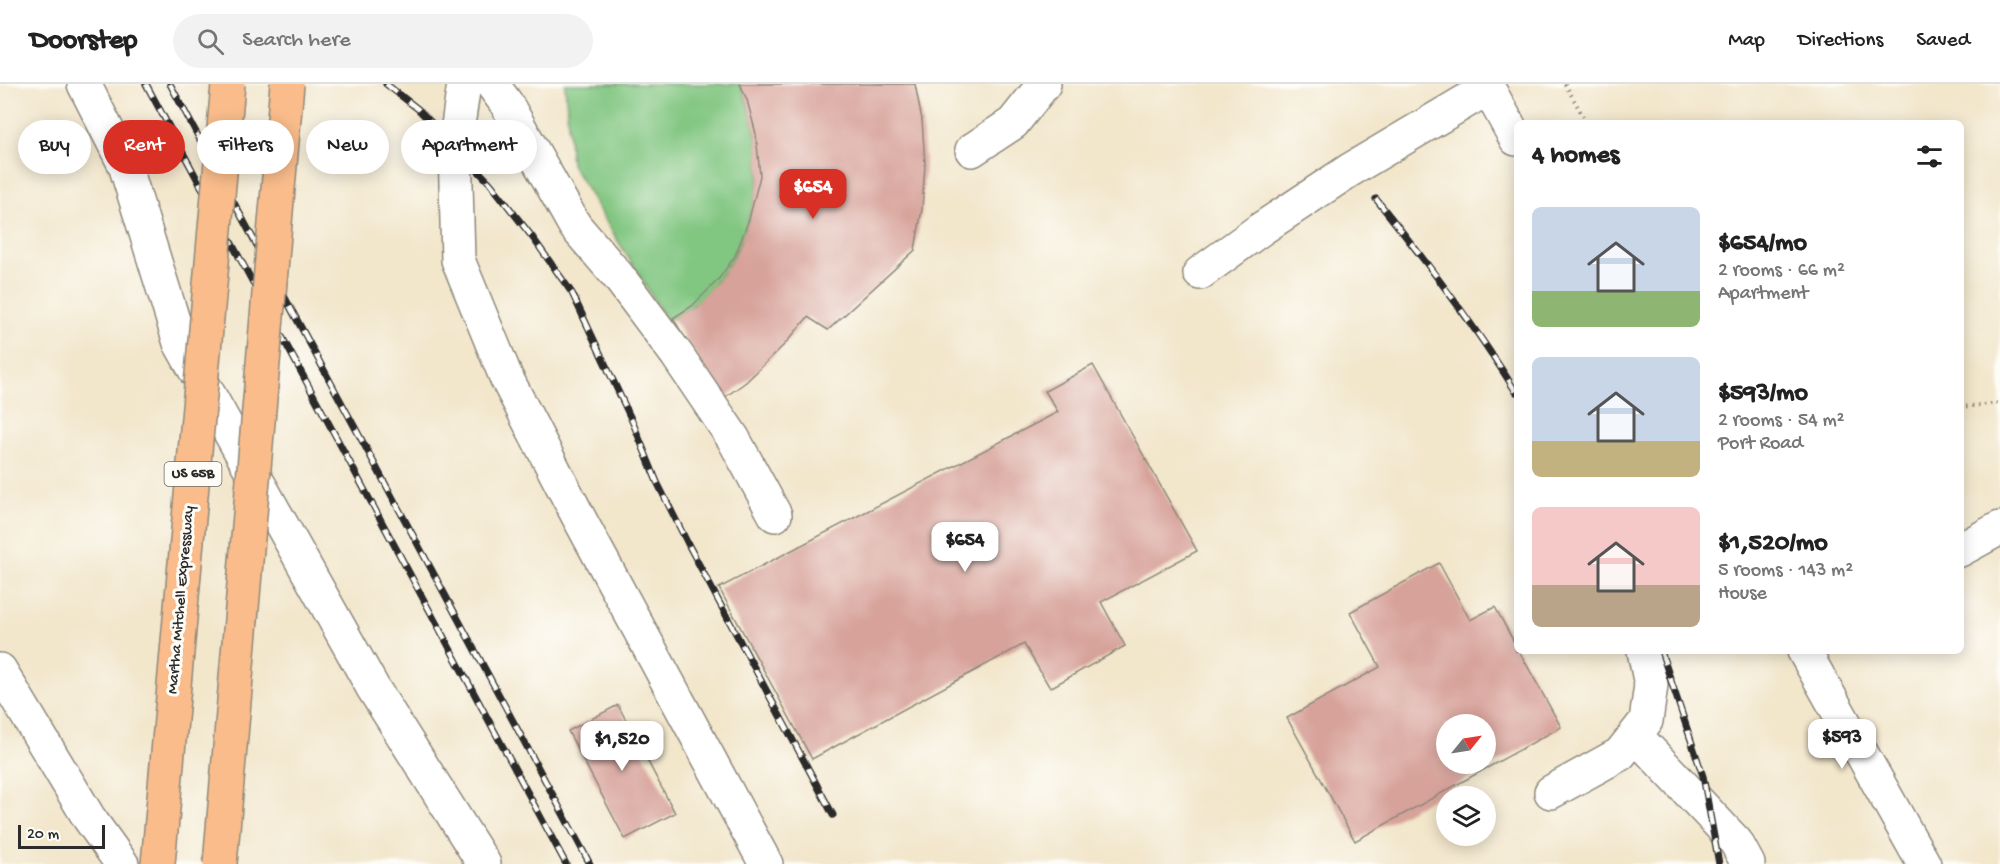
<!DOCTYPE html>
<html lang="en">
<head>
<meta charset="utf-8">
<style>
  :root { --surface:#fff; --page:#f2f2f2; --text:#222; --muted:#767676; --line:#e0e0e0; --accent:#d93025 }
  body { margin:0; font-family:"Gochi Hand",sans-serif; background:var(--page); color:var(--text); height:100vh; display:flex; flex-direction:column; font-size:22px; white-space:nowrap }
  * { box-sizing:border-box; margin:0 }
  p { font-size:20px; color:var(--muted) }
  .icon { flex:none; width:33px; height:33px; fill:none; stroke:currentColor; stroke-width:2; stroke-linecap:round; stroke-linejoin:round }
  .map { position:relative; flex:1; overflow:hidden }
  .drawer { position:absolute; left:1514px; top:36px; width:450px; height:534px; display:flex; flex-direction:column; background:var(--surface); border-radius:9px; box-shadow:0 3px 15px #0003 }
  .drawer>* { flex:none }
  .guide { position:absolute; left:18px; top:36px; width:570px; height:54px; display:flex; gap:12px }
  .needle { width:39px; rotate:60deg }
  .fabs { position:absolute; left:1436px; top:630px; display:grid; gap:12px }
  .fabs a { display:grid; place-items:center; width:60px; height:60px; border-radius:50%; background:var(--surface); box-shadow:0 3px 15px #0003; font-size:30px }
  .scale { position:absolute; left:18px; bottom:15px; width:87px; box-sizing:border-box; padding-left:6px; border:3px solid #2b2b2b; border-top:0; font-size:16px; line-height:21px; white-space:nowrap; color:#2b2b2b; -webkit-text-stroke:4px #fdfcf7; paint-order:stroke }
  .price { position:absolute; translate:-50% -51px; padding:0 14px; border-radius:12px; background:#fff; color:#222; font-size:20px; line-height:39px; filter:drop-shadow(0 2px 3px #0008) }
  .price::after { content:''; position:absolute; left:50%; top:36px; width:18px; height:14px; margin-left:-9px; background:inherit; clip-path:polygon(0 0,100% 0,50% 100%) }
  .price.on { background:var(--accent); color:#fff }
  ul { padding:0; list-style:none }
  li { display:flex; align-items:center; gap:18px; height:150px; padding:0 18px }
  li span { display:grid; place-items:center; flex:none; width:168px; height:120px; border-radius:9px; color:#555 }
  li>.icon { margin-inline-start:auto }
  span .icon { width:72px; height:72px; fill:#fffc; stroke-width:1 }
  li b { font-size:26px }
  h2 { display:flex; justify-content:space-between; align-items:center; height:72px; padding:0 18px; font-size:26px }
  .chip { padding:0 21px; border-radius:27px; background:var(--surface); box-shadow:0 3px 15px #0003; font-size:21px; line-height:54px }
  .chip.on { background:var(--accent); color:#fff }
  header { display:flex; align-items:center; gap:36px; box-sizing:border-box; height:84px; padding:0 30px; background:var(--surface); border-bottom:2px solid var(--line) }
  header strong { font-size:28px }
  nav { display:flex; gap:33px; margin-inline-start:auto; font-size:21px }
  .search { width:420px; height:54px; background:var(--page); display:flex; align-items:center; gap:15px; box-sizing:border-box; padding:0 21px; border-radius:33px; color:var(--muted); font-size:22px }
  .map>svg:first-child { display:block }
  .green { fill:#81c681; stroke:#567856; stroke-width:1.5 }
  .building { fill:#d7a29a; fill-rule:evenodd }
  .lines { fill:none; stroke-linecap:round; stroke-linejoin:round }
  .minor-casing { stroke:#8e887b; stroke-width:36 }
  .path { stroke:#8e887b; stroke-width:4; stroke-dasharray:1.5 4.5; stroke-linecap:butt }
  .minor { stroke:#fff; stroke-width:33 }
  .rail-casing { stroke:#2b2b2b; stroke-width:7 }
  .rail { stroke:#fdfcf7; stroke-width:4.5; stroke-dasharray:14; stroke-linecap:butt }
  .highway-bridge-casing { stroke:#8e887b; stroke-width:36; stroke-linecap:butt }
  .highway-bridge { stroke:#f9bc8a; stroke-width:33 }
  .labels { text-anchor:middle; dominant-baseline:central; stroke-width:6; stroke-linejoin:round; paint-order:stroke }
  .shield { fill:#fdfcf7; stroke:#6a6a68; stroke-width:1.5 }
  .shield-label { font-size:15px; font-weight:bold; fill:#2b2b2b }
  .street-label { font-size:16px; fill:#2b2b2b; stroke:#fdfcf7 }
</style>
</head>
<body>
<header>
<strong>Doorstep</strong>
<div class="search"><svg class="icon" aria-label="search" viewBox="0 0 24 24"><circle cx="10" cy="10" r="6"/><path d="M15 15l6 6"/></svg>Search here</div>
<nav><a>Map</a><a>Directions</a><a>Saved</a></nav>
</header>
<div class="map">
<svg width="2000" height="780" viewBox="0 0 2000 780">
  <rect width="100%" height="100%" fill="#fdfcf7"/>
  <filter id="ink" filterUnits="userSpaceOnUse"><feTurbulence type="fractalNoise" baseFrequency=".0167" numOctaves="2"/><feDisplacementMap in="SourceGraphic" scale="12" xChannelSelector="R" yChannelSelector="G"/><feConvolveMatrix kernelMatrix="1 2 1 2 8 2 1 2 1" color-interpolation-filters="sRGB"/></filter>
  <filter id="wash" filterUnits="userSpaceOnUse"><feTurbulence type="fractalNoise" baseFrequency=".008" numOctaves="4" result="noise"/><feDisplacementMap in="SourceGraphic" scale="24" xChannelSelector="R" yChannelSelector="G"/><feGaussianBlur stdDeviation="1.35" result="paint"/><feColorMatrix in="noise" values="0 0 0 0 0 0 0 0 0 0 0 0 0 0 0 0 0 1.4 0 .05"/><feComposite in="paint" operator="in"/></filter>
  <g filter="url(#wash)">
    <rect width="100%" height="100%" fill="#f2e6cb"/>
    <path class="green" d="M 565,0 L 740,0 C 752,28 760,60 759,90 C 759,99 756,109 754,117 C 742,167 715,214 667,237 L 571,80 Z"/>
    <g id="blocks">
      <path class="building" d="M 740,0 L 915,0 L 922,36 L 925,80 L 922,125 L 915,166 L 828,246 L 808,233 L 785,260 L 746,298 L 721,316 L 673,234 L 692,222 L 718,196 L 735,172 L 749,135 L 760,92 L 756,50 L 747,16 Z
        M 1093,281 L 1197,467 L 1101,518 L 1125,562 L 1050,604 L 1024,560 L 812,675 L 719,504 L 1058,328 L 1045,307 Z
        M 1439,479 L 1470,536 L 1495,523 L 1516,562 L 1516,567 L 1519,567 L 1561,643 L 1355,757 L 1287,634 L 1380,583 L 1350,528 ZM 1446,640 L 1485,640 L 1485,680 L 1446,680 Z
        M 618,621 L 675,729 L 625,755 L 568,647 Z"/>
    </g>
  </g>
  <g filter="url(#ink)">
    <use href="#blocks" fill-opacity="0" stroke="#8e887b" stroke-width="1.5"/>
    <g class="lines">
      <g class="minor-casing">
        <path id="minor" d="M 84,0 L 125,81 L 180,259 L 373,604 L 484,780
          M 464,0 L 455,62 L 458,176 L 506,293 L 578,432 L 766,780
          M 492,0 L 506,19 L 575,142 L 618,192 L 677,271 L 733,354 L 775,431
          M 1486,0 L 1516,55
          M 972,66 L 1013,39 L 1044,0
          M 1200,189 L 1261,145 L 1350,86 L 1488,4
          M 1960,466 L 2000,444
          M 1804,567 L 1924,780
          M 0,586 L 89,734 L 122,780
          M 1635,651 L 1736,758 L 1748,780
          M 1551,708 L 1620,670 L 1646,637 L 1651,601 L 1644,567"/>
      </g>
      <path class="path" d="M 1565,0 L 1587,39
        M 1960,323 L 2000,319"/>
      <use href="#minor" class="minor"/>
      <g class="rail-casing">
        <path id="rail" d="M 146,0 L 566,780
          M 170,0 L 590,780
          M 386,0 L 418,25 L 490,99 L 533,154 L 572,209 L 633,339 L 657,398 L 688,460 L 833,731
          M 1376,115 C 1426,177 1474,240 1516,308
          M 1661,567 L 1703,692 L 1719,780"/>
      </g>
      <use href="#rail" class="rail"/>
      <g class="highway-bridge-casing">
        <path id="highway-bridge" d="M 158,780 L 228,0
          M 220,780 L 287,0"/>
      </g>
      <use href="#highway-bridge" class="highway-bridge"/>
    </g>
  </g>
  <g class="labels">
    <rect class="shield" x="164.5" y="378" width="57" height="24" rx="4.5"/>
    <g class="shield-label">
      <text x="193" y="390">US 65B</text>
    </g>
    <g class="street-label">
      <text transform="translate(182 516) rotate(-85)">Martha Mitchell Expressway</text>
    </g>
  </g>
</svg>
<div class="fabs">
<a><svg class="needle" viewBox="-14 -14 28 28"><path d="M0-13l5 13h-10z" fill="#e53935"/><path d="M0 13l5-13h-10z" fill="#767676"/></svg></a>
<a><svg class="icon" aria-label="layers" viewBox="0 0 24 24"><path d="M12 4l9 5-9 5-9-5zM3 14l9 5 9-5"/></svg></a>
</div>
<div class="scale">20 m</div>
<b class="price on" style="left:813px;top:136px">$654</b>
<b class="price" style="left:965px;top:489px">$654</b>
<b class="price" style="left:1842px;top:686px">$593</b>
<b class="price" style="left:622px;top:688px">$1,520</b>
<div class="guide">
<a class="chip">Buy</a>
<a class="chip on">Rent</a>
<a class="chip">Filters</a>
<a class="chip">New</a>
<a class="chip">Apartment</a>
</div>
<section class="drawer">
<h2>4 homes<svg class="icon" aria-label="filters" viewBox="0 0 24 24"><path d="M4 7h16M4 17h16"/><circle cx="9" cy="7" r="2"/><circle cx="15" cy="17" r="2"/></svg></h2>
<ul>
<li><span style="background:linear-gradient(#c9d6e8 70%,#8fb573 0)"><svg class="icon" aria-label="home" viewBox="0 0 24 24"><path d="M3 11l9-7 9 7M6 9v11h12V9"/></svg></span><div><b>$654/mo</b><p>2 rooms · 66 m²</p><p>Apartment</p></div></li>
<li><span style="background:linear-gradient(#c9d6e8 70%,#c2b280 0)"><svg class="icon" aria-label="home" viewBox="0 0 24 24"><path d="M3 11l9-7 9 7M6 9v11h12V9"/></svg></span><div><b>$593/mo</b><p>2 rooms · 54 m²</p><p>Port Road</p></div></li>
<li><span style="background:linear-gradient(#f6c9c9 65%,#b9a48a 0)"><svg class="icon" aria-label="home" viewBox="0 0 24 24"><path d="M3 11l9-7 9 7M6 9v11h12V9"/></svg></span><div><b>$1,520/mo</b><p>5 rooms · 143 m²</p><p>House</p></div></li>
</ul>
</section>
</div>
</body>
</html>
